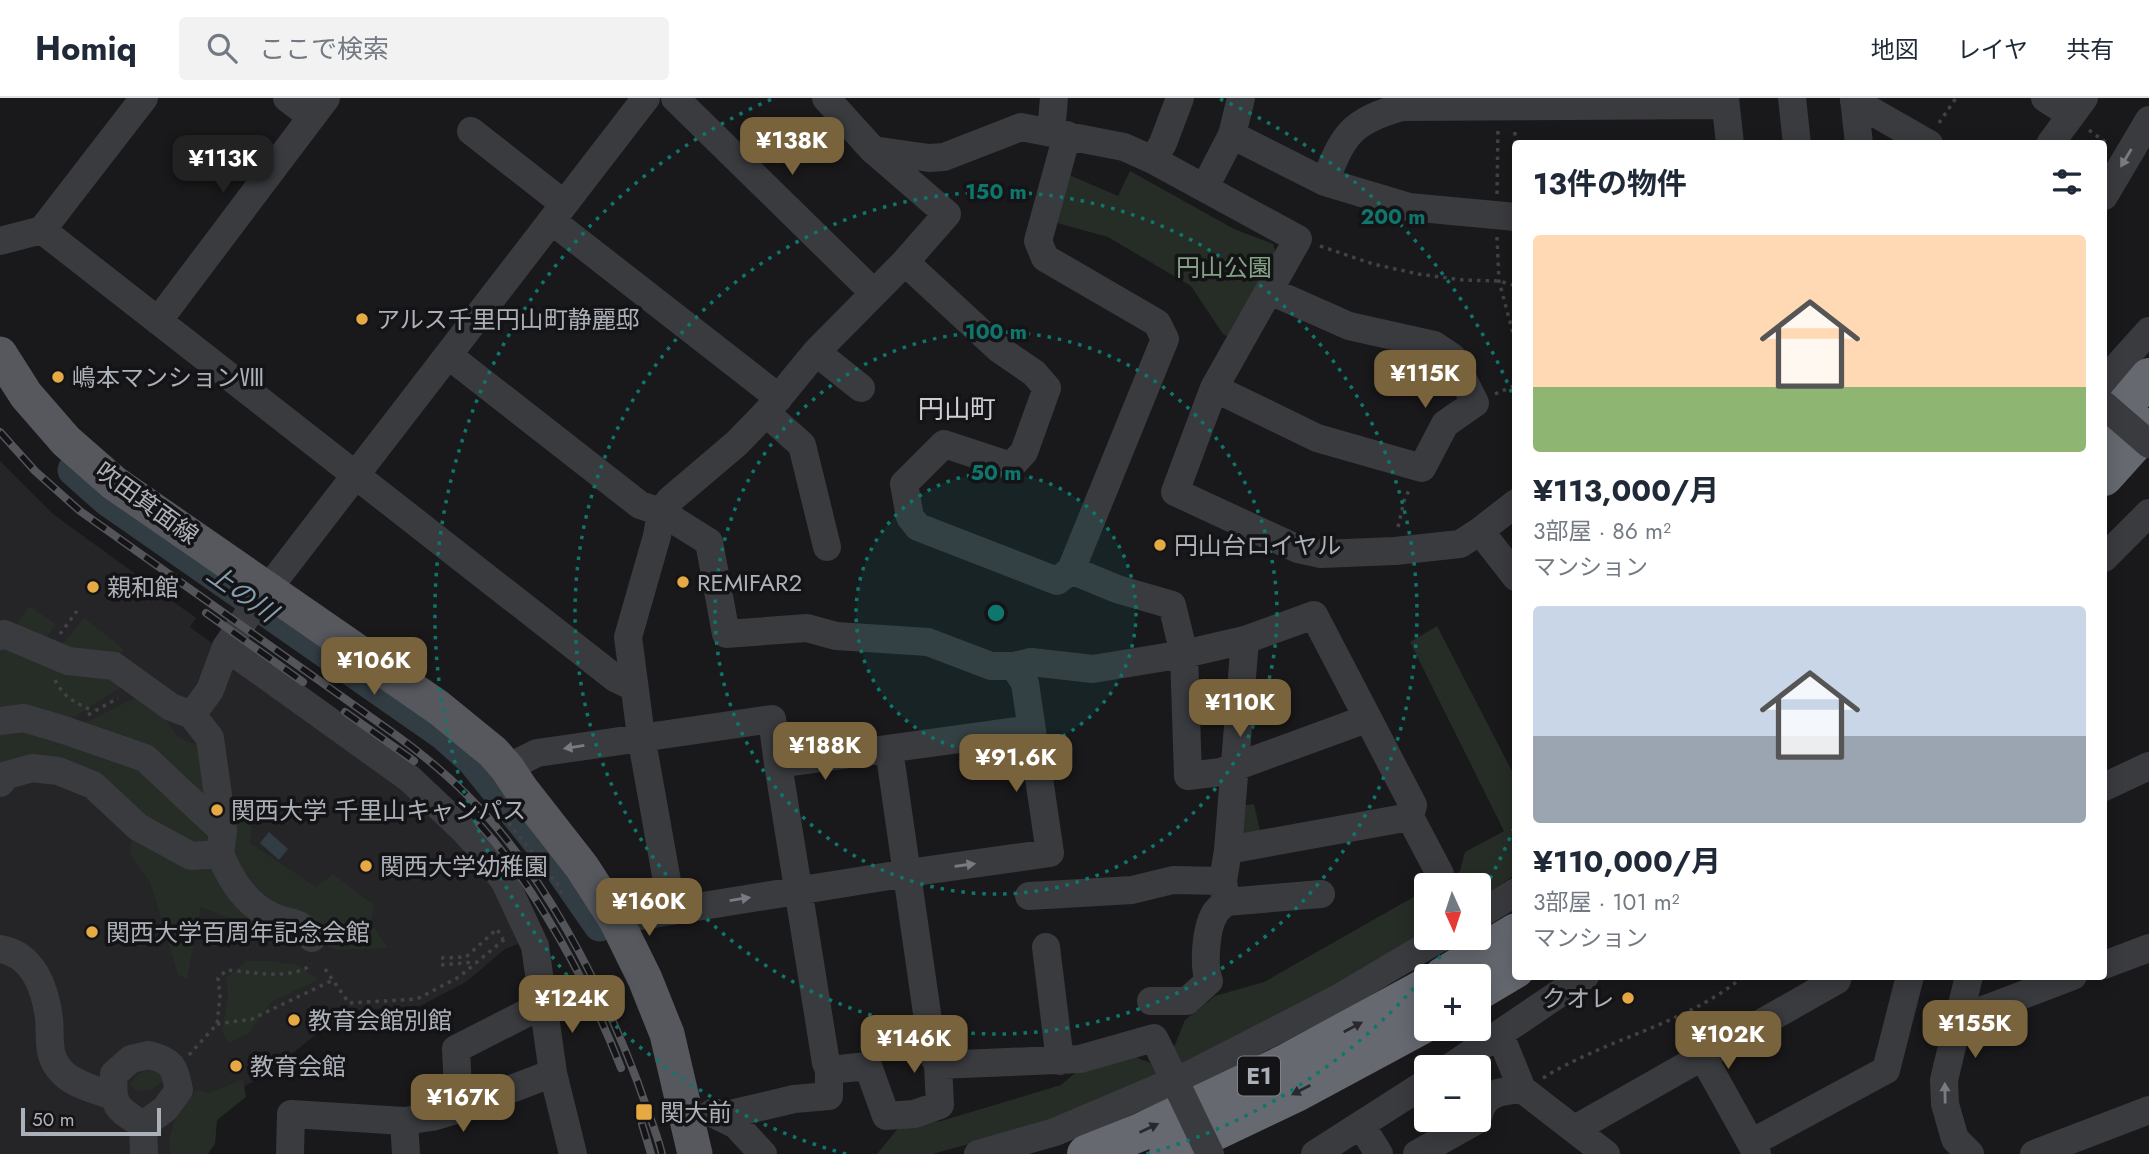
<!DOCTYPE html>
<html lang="ja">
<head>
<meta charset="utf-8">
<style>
  :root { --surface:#fff; --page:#f2f2f3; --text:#1f2937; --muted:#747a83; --line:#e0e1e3; --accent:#79633d }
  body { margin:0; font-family:Jost,"Noto Sans JP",sans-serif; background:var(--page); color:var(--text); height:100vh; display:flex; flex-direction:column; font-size:26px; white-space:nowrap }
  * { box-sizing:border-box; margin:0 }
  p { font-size:23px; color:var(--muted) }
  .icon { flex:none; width:38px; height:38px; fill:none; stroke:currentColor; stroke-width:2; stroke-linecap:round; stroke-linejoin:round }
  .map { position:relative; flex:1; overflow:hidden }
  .drawer { position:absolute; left:1512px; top:42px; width:595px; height:840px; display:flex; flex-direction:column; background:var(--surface); border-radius:7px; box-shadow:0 4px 18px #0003 }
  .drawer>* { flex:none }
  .needle { width:46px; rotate:177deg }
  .tools { position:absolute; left:1414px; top:775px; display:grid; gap:14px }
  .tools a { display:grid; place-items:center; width:77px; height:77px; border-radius:7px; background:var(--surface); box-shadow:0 4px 18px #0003; font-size:35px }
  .scale { position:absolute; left:21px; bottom:18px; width:140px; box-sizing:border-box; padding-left:7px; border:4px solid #acb0b9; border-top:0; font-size:19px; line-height:24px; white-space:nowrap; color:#acb0b9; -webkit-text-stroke:5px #141416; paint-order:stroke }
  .price { position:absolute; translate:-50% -60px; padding:0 16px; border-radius:14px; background:var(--accent); color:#fff; font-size:23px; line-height:46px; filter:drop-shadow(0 2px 4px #0008) }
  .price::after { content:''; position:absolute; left:50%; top:42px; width:21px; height:16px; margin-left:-10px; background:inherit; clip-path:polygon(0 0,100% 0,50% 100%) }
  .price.active { background:#222; color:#fff }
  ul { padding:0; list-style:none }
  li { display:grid; align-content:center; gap:14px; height:371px; padding:0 21px }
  li span { display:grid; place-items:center; height:217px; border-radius:7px; color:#555 }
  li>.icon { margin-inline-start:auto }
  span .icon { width:126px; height:126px; fill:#fffc; stroke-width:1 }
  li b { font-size:30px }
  h2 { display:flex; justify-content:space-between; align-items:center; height:84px; padding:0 21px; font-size:30px }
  header { display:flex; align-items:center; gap:42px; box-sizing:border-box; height:98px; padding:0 35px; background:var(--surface); border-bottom:2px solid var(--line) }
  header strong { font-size:33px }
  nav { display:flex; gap:38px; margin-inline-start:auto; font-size:24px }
  .search { width:490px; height:63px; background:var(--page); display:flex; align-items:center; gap:18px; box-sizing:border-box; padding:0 24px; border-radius:7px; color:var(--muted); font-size:26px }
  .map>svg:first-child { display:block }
  .built { fill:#252527 }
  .green { fill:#252d26 }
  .water { fill:#323c43 }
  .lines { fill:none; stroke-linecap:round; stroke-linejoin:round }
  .river { stroke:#323c43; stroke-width:33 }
  .path { stroke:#404246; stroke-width:3.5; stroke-dasharray:3.5 5; stroke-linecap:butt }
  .minor { stroke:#3a3b3f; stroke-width:28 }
  .major { stroke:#56585e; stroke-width:35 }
  .highway { stroke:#666970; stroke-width:38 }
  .rail-casing { stroke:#53555a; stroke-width:8 }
  .rail { stroke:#141416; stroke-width:5; stroke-dasharray:16; stroke-linecap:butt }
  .minor-bridge { stroke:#3a3b3f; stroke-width:28 }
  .oneway { fill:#797b82 }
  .oneway2 { fill:#28292c }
  .ring { fill:none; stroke:#0f766e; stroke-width:3.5; stroke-dasharray:3.5 7 }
  .poi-dot { fill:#e6aa45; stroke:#141416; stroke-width:2.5 }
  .labels { text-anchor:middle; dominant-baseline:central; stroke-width:7; stroke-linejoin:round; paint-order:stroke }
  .shield { fill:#141416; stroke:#7e8188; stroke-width:2 }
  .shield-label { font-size:23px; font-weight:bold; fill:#acb0b9 }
  .park-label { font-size:24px; fill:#84a385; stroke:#141416 }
  .poi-label { font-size:24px; fill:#acb0b9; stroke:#141416; text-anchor:start }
  .street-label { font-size:24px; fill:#acb0b9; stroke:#141416 }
  .neighbourhood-label { font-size:26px; fill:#cdcfd6; stroke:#141416 }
  .water-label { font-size:26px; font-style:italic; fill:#869eb1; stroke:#141416 }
  .centre { fill:#0f766e; stroke:#141416; stroke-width:3.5 }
  .ring-label { font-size:21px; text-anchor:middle; font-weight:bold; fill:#0f766e; stroke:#141416; stroke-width:7; stroke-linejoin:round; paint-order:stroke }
</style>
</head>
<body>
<header>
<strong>Homiq</strong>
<div class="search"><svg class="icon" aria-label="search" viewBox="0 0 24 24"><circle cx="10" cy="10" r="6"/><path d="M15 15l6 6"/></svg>ここで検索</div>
<nav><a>地図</a><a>レイヤ</a><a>共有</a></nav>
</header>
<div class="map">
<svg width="2149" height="1056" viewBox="0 0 2149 1056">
  <rect width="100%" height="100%" fill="#19191b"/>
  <path class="built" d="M 0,363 L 53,416 L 196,520 L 190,529 L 407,688 L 460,737 L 525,843 L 505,851 L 466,884 L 420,908 L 346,913 L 266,976 L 210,1008 L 174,1056 L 0,1056 Z"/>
  <path class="green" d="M 1130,73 L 1234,131 L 1273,146 L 1276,156 L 1228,239 L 1223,236 L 1191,188 L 1108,139 L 1057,125 L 1067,76 L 1118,98 Z
    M 29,508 L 56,526 L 45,542 L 17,526 Z
    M 84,520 L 124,551 L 116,561 L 59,551 Z
    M 1437,528 L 1515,679 L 1515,777 L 1479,801 L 1479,788 L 1434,787 L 1460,773 L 1465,754 L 1504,733 L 1410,544 Z
    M 0,548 L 108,578 L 122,589 L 67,623 L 0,616 Z
    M 135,600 L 166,617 C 169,633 182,645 199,646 L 210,694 L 201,699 L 83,626 Z
    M 12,628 L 133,665 L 213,734 L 205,749 L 156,729 L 103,682 L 0,672 L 0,629 Z
    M 1254,706 L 1262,741 L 1243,744 L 1238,708 Z
    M 238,707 L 253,713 L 250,745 L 316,789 L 333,776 L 374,807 L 371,825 L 388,850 L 337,852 L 301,838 L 260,832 L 201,809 L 187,881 L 178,877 L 150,784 L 131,757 L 131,741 L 231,746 Z
    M 1426,792 L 1426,834 L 1332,892 L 1179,970 L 1172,954 L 1185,922 L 1215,898 L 1264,884 Z
    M 246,863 L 270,863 L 298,867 L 318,882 L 271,904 L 249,935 L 229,945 L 222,934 L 228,897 L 226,880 Z
    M 1127,956 L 1153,966 L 1158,980 L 1050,1024 L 932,1056 L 877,1056 L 900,1028 L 941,1023 L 1061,987 L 1080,971 Z
    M 157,970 L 163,983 L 152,991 L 138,993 L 130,987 C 135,975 144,972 157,970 Z
    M 243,981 L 246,999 L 217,1022 L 215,1046 L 208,1056 L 170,1056 L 169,1041 L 179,1010 L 197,992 L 208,995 Z"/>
  <path class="water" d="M 269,734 L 288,751 L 279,762 L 260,745 Z"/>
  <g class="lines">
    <path class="river" d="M 74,372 L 108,402 L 444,636 L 473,662 L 561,771 L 600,827"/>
    <path class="path" d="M 1939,25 L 1956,0
      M 2089,32 L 2108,46
      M 1497,96 L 1498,30
      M 1514,97 L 1515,31
      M 1497,139 L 1499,183 L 1516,246
      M 1515,140 L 1516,155
      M 1320,148 L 1373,166 L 1418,176 L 1463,182 L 1499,183 L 1516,188
      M 1495,296 L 1516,287
      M 1398,429 L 1405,399 L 1411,390
      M 60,536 L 77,513
      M 55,582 C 64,600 77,606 94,613
      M 88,617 L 118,600
      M 500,706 L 496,709 L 558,787 L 563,797
      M 441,860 L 466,859 L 497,831 L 503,841
      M 441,867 L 474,864
      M 325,871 L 349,905 L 417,901 L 459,879 L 506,840
      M 217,926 L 252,921 L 333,882
      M 189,957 L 217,926 L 220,899 L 218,880 L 227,872 C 252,874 292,883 312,866
      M 1543,980 C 1607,940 1685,927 1744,878"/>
    <path class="minor" d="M 287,0 L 312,19
      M 675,0 L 874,195
      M 1725,0 L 1730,46
      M 1792,0 L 1797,46
      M 1854,0 L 1859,46
      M 2045,0 L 2071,17
      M 1854,3 L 1929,46
      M 471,33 L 564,106
      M 1051,34 L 1054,0
      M 1232,37 L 1325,84 L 1409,109 L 1516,119
      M 2050,46 L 2084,0
      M 873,52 L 929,60 L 944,59 L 1021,29 L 1124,49 L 1153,62 L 1163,45 L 1180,0
      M 1153,62 L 1298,141 L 1214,290 L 1175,394 L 1298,451 L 1321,456 L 1395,453 L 1460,446 L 1480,433 L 1516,405
      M 1325,84 C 1343,37 1351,23 1402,9 L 1724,7
      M 1205,89 L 1232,37 L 1241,0
      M 2104,98 L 2149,22
      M 552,123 L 779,300
      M 42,132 L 615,580 L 634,589
      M 0,143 L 42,132 L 144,0
      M 905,164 L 999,251 L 1034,275 L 1047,290 L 1024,354 L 1011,368 L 944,346 L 904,386 L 910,419 L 918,429 L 1057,483 L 1071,472 L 1165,241 L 1157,225 L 1045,160 L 1038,143 L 1067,37
      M 158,223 L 326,0
      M 816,254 L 861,290
      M 448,257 L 640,407 L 661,414 L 709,444 L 726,536 L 807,530 L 836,538 L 928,544 L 991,568 L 1014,568 L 1025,585 L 1050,755 L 908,775 L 616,822
      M 2104,283 L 2149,233
      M 1214,290 L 1317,340 L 1422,370 L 1445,326 L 1475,305 L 1452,259 L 1434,247 L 1349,228 L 1270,193
      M 766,315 L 802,347 L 827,449
      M 1480,433 L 1516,479
      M 2104,460 L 2149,415
      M 1071,472 L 1117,491 L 1172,507 L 1184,556 L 1188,678 L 1221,674 L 1366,621
      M 0,538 L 4,536 L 68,563 L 114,568 L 171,609 L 192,617 L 210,592 L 226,549
      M 1014,568 L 1031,564 L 1093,571 L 1184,556 L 1245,542 L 1314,517 L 1413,707 L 1410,719 L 1228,752
      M 0,623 L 24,620 L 64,632 L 145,660 L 223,733
      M 889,651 L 933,957 L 938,967
      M 778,666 L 826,965 L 829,972
      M 507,670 L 537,655 L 772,621 L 778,666 L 1031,631
      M 0,685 L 7,677 L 32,670 L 58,673 L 93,687 L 138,729 L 191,758 L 220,756 L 223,733 L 210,640 L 192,617
      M 2104,689 L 2149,668
      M 1410,719 L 1440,776
      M 220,756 C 231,782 244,804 271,818 C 288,827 301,821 312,840
      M 1029,798 L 1132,792 L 1173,782 L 1223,783
      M 1226,804 L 1321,796
      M 672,811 L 641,638 L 628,539 L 657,438 L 661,414 L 670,402 L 737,345 L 766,315 L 816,254 L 905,164 L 947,116 L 873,52 L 826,0
      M 1479,817 L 1516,794
      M 1046,849 L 1060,963
      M 0,851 C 33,856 45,890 49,920 C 51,941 46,959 63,975 C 75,987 97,992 112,998
      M 2104,867 L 2149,850
      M 1969,878 L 1944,982 L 1945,1006 L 1955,1041 L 1970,1056
      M 1151,903 L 1187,903 L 1209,883 C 1203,868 1206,831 1214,817 C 1216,812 1222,808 1226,804 L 1223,783 L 1228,752 L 1245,542
      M 1959,921 L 2073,878
      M 1500,937 L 1522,991 L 1606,1056
      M 149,957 C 173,963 174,969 179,992 L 165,1011 L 143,1027 C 117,1011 111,1007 114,976 L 131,961 Z
      M 1703,959 L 1757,1056
      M 1449,970 L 1585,878
      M 459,1011 L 553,975
      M 712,1015 L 736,1027 L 763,1056
      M 1479,1016 C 1484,994 1503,993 1522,991
      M 722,1018 L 794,1001 L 829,998 L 829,972 L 868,968 L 886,1018 L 914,1016 L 940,1007 L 938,967 L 1080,961 L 1154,940 L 1162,956
      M 404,1023 L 406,1056
      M 143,1027 L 144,1056
      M 1361,1027 L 1379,1056
      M 1575,1031 L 1837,882 L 1838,878
      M 1751,1045 L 1886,972 L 1910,878
      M 290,1056 L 291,1016 L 404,1023 L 432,1019 L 459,1011 L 456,951 L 544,906
      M 573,1056 L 553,975 L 535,848 L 505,784 L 485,756 L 465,733 L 410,681 L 226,549 L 247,518 L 646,0
      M 978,1056 L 1055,1034 L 1189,977 L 1337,901 L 1440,840
      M 1315,1056 L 1426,985
      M 1417,1056 L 1477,1022
      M 2034,1056 L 2149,1012"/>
    <path class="major" d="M 0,256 L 26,297 L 66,343 L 114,385 L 439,610 L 493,654 L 507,670 L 521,691 L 582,769 L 616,822 L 645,881 L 667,936 L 695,1056"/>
    <path class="highway" d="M 2104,332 L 2149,279
      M 2104,379 L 2149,329
      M 1443,878 L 1516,834
      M 1479,893 L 1516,871
      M 1086,1056 L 1141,1034 L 1284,966 L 1426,889
      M 1168,1056 L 1298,994 L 1426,925"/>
    <g class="rail-casing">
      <path id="rail" d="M 0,334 L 35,373 L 80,413 L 389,632 C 417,652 443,673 467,697 C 543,773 601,886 638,985 C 646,1009 656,1032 662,1056
        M 206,515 L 303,584
        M 345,614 L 414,663
        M 479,726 C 537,790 590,889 621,970
        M 642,1026 L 651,1056"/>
    </g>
    <use href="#rail" class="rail"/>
    <path class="minor-bridge" d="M 2104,307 L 2149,346
      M 1162,956 L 1210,1056"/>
  </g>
  <defs><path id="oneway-solid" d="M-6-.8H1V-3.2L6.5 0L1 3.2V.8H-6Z" transform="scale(1.75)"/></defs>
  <g class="oneway">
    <use href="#oneway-solid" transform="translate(2126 60) rotate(121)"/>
    <use href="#oneway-solid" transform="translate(574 649) rotate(171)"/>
    <use href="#oneway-solid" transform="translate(965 767) rotate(-8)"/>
    <use href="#oneway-solid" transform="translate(740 801) rotate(-9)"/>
    <use href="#oneway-solid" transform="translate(1945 995) rotate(-91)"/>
  </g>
  <g class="oneway2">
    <use href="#oneway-solid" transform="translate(1353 929) rotate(-28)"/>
    <use href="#oneway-solid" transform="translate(1301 992) rotate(153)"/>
    <use href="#oneway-solid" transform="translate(1149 1030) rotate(-25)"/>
  </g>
  <circle cx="996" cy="515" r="140" fill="#0f766e" fill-opacity=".12"/>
  <g class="ring">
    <circle cx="996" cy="515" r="140"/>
    <circle cx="996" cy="515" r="281"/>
    <circle cx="996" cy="515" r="421"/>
    <path d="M1514 730A561 561 0 0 1 1479 800M1453 841A561 561 0 0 1 1146 1056M846 1056A561 561 0 0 1 772 1M1220 1A561 561 0 0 1 1514 300"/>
  </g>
  <g class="poi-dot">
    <circle cx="362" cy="221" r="7"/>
    <circle cx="58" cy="279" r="7"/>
    <circle cx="1160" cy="447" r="7"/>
    <circle cx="683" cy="484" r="7"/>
    <circle cx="93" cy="489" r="7"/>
    <circle cx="217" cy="712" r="7"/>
    <circle cx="366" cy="768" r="7"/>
    <circle cx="92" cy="834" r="7"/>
    <circle cx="1628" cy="900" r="7"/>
    <circle cx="294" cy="922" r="7"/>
    <circle cx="236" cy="968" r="7"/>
    <rect x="635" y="1005" width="18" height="18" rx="3.5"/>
  </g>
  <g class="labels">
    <rect class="shield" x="1238" y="958.5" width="42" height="39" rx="5"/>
    <g class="shield-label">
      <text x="1259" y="978">E1</text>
    </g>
    <g class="park-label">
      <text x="1224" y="169">円山公園</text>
    </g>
    <g class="poi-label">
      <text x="376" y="221">アルス千里円山町静麗邸</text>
      <text x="72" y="279">嶋本マンションⅧ</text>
      <text x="1174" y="447">円山台ロイヤル</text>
      <text x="697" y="484">REMIFAR2</text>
      <text x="107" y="489">親和館</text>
      <text x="231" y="712">関西大学 千里山キャンパス</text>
      <text x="380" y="768">関西大学幼稚園</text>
      <text x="106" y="834">関西大学百周年記念会館</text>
      <text x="1614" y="900" text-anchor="end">クオレ</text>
      <text x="308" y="922">教育会館別館</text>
      <text x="250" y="968">教育会館</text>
      <text x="660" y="1014">関大前</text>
    </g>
    <g class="street-label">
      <text transform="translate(147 405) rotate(36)">吹田箕面線</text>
    </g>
    <g class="neighbourhood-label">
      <text x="957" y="311">円山町</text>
    </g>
    <g class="water-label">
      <text transform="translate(242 495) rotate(35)">上の川</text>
    </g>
  </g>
  <circle cx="996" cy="515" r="10" class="centre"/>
  <g class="ring-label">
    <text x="996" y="101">150 m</text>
    <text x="1393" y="126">200 m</text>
    <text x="996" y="241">100 m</text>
    <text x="996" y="382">50 m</text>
  </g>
</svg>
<div class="tools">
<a><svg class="needle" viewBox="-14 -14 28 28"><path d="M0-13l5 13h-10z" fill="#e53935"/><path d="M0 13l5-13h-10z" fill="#747a83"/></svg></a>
<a>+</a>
<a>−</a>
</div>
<div class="scale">50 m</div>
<b class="price" style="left:792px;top:79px">¥138K</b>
<b class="price active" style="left:223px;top:97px">¥113K</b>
<b class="price" style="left:1425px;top:312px">¥115K</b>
<b class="price" style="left:374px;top:599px">¥106K</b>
<b class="price" style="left:1240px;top:641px">¥110K</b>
<b class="price" style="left:825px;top:684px">¥188K</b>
<b class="price" style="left:1016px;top:696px">¥91.6K</b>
<b class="price" style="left:649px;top:840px">¥160K</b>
<b class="price" style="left:572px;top:937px">¥124K</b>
<b class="price" style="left:1975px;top:962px">¥155K</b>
<b class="price" style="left:1728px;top:973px">¥102K</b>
<b class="price" style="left:914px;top:977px">¥146K</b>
<b class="price" style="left:463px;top:1036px">¥167K</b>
<section class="drawer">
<h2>13件の物件<svg class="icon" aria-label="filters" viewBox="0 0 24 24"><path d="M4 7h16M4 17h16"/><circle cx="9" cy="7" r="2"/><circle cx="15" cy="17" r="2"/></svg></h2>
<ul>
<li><span style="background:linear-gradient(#ffd9b3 70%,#8fb573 0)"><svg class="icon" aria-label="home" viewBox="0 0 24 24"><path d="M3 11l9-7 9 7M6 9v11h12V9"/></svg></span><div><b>¥113,000/月</b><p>3部屋 · 86 m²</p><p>マンション</p></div></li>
<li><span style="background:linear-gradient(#c9d6e8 60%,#9aa5b1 0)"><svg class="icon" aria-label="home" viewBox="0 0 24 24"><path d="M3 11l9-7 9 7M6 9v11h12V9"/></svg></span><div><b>¥110,000/月</b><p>3部屋 · 101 m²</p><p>マンション</p></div></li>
</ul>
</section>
</div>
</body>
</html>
